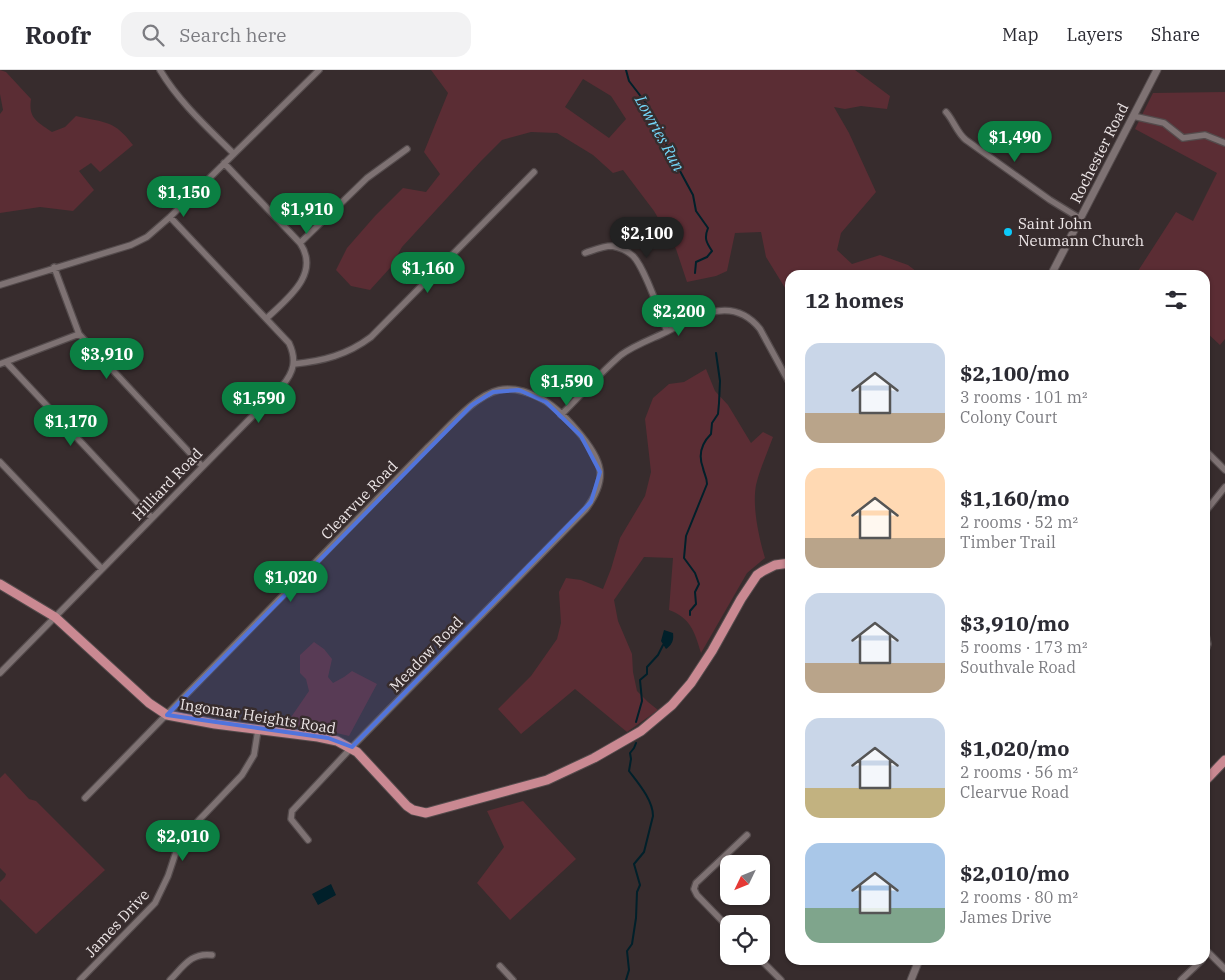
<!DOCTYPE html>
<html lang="en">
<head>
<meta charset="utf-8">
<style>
  :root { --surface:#fff; --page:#f2f2f3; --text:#2b2b33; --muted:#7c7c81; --line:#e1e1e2; --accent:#0b8043 }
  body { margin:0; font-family:"IBM Plex Serif",serif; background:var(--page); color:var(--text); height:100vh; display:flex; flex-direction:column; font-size:19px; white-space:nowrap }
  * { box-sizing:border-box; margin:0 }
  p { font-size:16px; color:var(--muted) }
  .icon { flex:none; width:28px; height:28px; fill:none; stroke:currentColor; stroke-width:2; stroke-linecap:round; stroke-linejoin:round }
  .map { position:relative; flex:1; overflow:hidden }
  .side { position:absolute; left:785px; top:200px; width:425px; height:695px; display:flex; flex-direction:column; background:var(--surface); border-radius:15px; box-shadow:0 1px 4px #0004 }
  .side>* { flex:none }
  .needle { width:32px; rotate:227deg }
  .controls { position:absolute; left:720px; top:785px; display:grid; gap:10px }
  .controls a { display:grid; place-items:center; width:50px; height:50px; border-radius:10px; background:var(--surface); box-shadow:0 1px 4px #0004; font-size:25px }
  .price { position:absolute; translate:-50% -42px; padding:0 11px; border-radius:18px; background:var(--accent); color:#fff; font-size:16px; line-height:32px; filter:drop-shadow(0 1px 2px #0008) }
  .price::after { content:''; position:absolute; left:50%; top:30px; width:15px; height:11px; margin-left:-8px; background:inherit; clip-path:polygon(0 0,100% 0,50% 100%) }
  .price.selected { background:#222; color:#fff }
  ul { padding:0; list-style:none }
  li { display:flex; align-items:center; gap:15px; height:125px; padding:0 20px }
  li span { display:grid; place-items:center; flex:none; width:140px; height:100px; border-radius:15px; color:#555 }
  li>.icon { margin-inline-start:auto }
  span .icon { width:60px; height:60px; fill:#fffc; stroke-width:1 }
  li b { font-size:21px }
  h2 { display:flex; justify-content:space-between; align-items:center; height:60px; padding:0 20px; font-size:21px }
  header { display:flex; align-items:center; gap:30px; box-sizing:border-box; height:70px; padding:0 25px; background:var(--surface); border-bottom:1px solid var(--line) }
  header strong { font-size:24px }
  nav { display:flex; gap:28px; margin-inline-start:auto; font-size:18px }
  .search { width:350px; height:45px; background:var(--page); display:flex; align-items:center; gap:12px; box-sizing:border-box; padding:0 18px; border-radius:15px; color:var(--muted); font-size:19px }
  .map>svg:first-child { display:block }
  .green { fill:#5b2d34; fill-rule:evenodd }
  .water { fill:#01202a }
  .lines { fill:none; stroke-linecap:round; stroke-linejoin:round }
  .stream { stroke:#01202a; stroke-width:2 }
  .minor-casing { stroke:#544b4c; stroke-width:8 }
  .tertiary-casing { stroke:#544b4c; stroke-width:9 }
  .primary-casing { stroke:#544b4c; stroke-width:11 }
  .minor { stroke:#7e7273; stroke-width:5.5 }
  .tertiary { stroke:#7e7273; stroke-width:7 }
  .primary { stroke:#ca8992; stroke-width:9 }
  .marked { fill:#5174dc; fill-opacity:0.2; stroke:#5174dc; stroke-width:4; stroke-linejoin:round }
  .poi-dot { fill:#0ccafa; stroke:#372c2d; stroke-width:2 }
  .labels { text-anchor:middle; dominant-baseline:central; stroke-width:5; stroke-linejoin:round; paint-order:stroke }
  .street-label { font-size:15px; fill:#ede6e7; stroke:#372c2d }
  .poi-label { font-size:15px; fill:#ede6e7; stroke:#372c2d; text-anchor:start }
  .water-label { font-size:16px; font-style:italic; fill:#75dafd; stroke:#372c2d }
</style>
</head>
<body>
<header>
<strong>Roofr</strong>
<div class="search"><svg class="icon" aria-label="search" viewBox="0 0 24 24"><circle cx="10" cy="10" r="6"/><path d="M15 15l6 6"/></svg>Search here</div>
<nav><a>Map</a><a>Layers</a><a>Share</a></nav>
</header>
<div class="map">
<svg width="1225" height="910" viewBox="0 0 1225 910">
  <rect width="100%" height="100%" fill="#372c2d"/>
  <path class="green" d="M 0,0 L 6,2 L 31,29 C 28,49 38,52 52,62 L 65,57 L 76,46 C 106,53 114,50 133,75 L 100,102 L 91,93 L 79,101 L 94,120 L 73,141 L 40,137 L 0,143 L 0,44 L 3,40 L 0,24 Z
    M 431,0 L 855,0 L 890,26 L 887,39 L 861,36 L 845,39 L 834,37 L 849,63 L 876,122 L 841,163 L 837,180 L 852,194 L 880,185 L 908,195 L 921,205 L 790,205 L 790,226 L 766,187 L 761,162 L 735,163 L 727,201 L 716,206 L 687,212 L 676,179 L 654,141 L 623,100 L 613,103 L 593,85 L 557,63 L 531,62 L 502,70 L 481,91 L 402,177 L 390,198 L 370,220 L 351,216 L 336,200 L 347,178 L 375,146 L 403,118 L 426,122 L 440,104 L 424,82 L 448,23 ZM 583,9 L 611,26 L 626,49 L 609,68 L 565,37 Z
    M 1225,22 L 1225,269 L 1220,275 L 1205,261 L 1205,205 L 1142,205 L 1138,201 L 1176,142 L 1193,151 L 1217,103 L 1135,59 L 1153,23 Z
    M 706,299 L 715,321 L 728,335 L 751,373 L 763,362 L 773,367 C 767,383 760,399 756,415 C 752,437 759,468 765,488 L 747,503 L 701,583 C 695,563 691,548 669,540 L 673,488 L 644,487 L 614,530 L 618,551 L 632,584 L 633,602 L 637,621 L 648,632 L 658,640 L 627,662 L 575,619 L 521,664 L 498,639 L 531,606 L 557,569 L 561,553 L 559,522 L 566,508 L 581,510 L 603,519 L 611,499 L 620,468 L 645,426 L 651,402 L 645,349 L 653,328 L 669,314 L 684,312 Z
    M 314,572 L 324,579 L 332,589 L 328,607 L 333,613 L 344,607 L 352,601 L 377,614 L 349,666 L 316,658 L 285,656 L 309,621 L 306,609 L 300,603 L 300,585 Z
    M 5,703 L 29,729 L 36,731 L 105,800 L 36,864 L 0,829 L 0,812 L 5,807 L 6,804 L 0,798 L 0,708 Z
    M 523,731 L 576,789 L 510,850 L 477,813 L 504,777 L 487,741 Z"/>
  <path class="water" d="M 664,560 L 673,563 C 674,570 672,575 666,579 L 661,571 Z
    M 331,814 L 336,825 L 318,835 L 312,824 Z"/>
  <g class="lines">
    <path class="stream" d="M 626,0 L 629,11 L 649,37 L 653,46 L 651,53 L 664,65 L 667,77 L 693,125 L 696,141 L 708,158 C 704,168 706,172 712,181 L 707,187 L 696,192 L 695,203
      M 690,545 L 690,541 L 696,534 L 695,522 L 699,514 L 695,503 L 684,488 L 686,466 L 707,414 C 707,407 704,404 703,398 C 698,385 702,373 711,364 L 712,353 L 718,344 L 719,333 L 720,311 L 716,283
      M 636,652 L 642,631 L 640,610 L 647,604 L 647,597 L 658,585 L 663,575
      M 626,910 L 629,900 L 627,881 L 632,874 L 636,848 L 637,822 L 640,815 L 634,794 L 644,782 L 653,746 C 653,730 638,713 629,701 L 631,689 L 630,683 L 634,678 L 636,673"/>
    <g class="minor-casing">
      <path id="minor" d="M 160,0 C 179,32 208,58 234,84
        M 946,42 C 954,51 957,63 966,70 L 1050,130 L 1081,149
        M 1133,46 L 1164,53 L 1183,68 L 1205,65 L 1225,73
        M 224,93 L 300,173 C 321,204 287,229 267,248
        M 300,173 L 367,108 L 407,79
        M 585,183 C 594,180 603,176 612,176 C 619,177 628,181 633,186 C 645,198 660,244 667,261
        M 54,197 L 79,264 L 202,396
        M 0,215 L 131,175 L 147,167 L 170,147 L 319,0
        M 6,292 L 152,448
        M 0,294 L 79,264
        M 294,294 C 323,291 347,285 371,267 L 534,102
        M 561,345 C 581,325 600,303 621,285 C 633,276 649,270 662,264 C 695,248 731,223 760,259 L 790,314
        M 1205,380 L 1225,400
        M 0,392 L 102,499
        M 1205,442 L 1225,417
        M 1205,561 L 1208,574 L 1205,582
        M 0,603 L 282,316 C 294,302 297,290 289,273 L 170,147
        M 85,728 L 428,377 C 447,359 475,325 499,320 C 513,317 528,322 540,328 C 560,338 597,378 600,400 C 602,414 594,428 586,439 L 352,677 L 292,741 L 291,749 L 308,770
        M 729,858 L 697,825 L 694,819 L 696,813 L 747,765
        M 1205,879 L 1225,899
        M 757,886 L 781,910
        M 500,896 L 513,910
        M 80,910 L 155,833 L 168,806 L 180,770 L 242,705 L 254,685 L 258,660
        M 170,910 C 183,897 191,882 212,885
        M 1181,910 L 1202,890"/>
    </g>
    <g class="tertiary-casing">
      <path id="tertiary" d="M 1051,205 L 1157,0
        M 911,910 L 919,890"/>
    </g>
    <g class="primary-casing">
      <path id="primary" d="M 0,514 L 55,547 L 149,633 L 167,645 L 215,654 L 318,667 L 337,671 L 357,682 L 407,736 L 413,740 L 426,743 L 547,710 L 594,688 L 641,661 L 672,635 L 691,613 L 712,581 L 741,529 L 757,505 L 763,501 L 775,495 L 790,493
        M 1205,711 L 1225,690"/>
    </g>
    <use href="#minor" class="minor"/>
    <use href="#tertiary" class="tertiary"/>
    <use href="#primary" class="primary"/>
  </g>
  <path class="marked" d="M 519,320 L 546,332 L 581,366 L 600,402 L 591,432 L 352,677 L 328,668 L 167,645 L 472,335 L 493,322 Z"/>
  <circle class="poi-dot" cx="1008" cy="162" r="5"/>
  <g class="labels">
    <g class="street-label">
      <text transform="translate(1099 83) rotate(-63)">Rochester Road</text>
      <text transform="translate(167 414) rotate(-46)">Hilliard Road</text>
      <text transform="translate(359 430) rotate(-46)">Clearvue Road</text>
      <text transform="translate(426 584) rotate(-46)">Meadow Road</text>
      <text transform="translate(258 646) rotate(9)">Ingomar Heights Road</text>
      <text transform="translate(117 853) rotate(-47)">James Drive</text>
    </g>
    <g class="poi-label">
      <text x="1018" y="153">Saint John<tspan x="1018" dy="17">Neumann Church</tspan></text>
    </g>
    <g class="water-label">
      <text transform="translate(660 63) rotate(61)">Lowries Run</text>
    </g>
  </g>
</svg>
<div class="controls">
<a><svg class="needle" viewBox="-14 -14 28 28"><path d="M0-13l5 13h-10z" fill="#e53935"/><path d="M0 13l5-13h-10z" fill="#7c7c81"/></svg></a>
<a><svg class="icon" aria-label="locate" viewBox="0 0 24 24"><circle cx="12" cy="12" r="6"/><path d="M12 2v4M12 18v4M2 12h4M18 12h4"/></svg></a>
</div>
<b class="price" style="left:1015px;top:93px">$1,490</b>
<b class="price" style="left:184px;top:148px">$1,150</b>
<b class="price" style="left:307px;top:165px">$1,910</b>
<b class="price selected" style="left:647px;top:189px">$2,100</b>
<b class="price" style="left:428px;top:224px">$1,160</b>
<b class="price" style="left:679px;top:267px">$2,200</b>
<b class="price" style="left:107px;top:310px">$3,910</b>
<b class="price" style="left:567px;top:337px">$1,590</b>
<b class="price" style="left:259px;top:354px">$1,590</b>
<b class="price" style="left:71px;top:377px">$1,170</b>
<b class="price" style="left:291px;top:533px">$1,020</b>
<b class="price" style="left:183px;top:792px">$2,010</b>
<section class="side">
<h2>12 homes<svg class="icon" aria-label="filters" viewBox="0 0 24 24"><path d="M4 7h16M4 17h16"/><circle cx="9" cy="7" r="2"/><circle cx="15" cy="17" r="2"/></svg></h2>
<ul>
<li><span style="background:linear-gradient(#c9d6e8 70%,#b9a48a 0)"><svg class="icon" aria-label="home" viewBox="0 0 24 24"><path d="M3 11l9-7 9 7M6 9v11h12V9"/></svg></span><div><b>$2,100/mo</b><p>3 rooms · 101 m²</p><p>Colony Court</p></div></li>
<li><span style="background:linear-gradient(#ffd9b3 70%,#b9a48a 0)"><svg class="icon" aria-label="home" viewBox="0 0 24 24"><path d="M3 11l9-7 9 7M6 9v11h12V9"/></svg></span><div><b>$1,160/mo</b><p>2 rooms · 52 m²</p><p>Timber Trail</p></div></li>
<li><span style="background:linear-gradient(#c9d6e8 70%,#b9a48a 0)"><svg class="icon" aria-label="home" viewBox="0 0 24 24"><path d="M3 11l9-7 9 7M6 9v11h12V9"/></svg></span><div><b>$3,910/mo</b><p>5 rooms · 173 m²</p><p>Southvale Road</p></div></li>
<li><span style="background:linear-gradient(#c9d6e8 70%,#c2b280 0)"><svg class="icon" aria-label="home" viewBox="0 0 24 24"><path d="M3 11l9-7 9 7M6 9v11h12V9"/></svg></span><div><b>$1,020/mo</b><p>2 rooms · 56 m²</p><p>Clearvue Road</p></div></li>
<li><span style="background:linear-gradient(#a9c7e8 65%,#7fa58c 0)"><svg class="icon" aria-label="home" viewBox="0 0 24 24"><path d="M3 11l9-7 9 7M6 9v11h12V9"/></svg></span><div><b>$2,010/mo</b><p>2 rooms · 80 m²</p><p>James Drive</p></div></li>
</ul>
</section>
</div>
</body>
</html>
